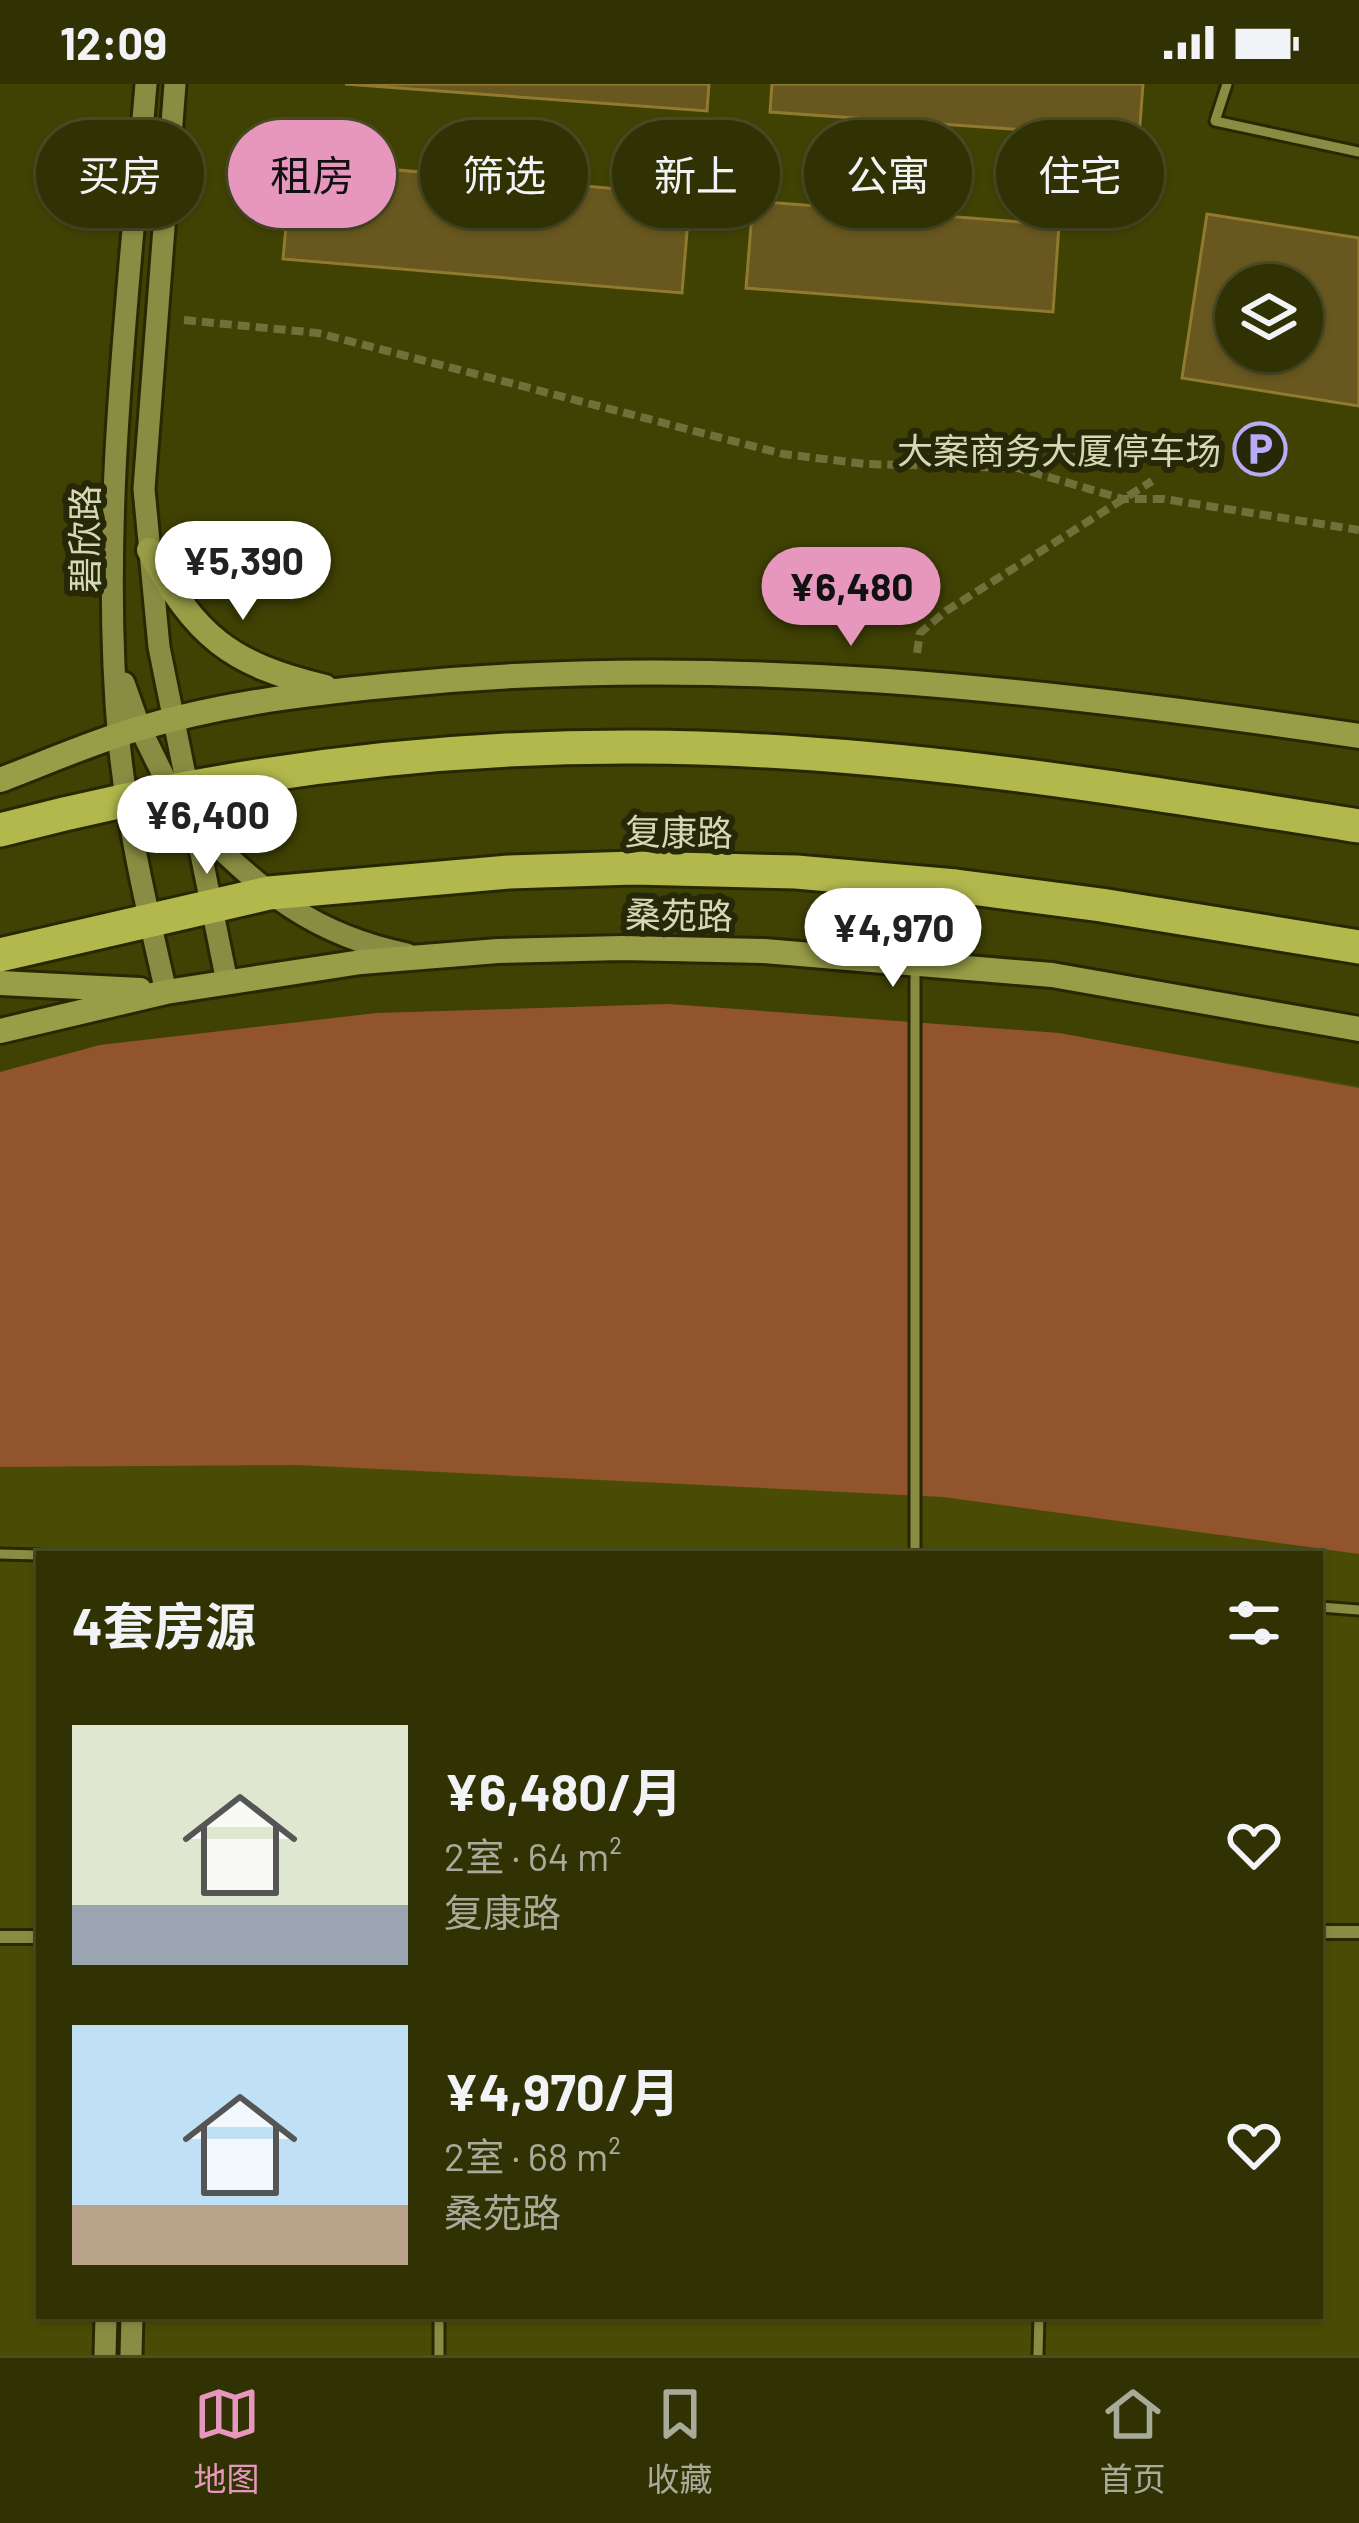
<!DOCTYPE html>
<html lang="zh">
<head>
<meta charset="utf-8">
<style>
  :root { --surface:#303203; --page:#3c3e12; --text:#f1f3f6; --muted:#a8aa9a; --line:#4b4d25; --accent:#e797bd }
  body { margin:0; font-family:Barlow,"Noto Sans SC",sans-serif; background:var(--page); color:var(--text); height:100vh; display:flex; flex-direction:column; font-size:45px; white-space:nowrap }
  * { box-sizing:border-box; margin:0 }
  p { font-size:39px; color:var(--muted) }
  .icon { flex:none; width:66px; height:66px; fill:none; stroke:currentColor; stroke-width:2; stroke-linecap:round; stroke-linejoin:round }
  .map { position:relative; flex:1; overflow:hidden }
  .side { position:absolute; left:36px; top:1467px; width:1287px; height:768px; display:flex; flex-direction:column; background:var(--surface); border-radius:0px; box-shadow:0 3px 9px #0004,0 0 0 3px var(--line) }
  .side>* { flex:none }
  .banner { position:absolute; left:36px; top:36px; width:1287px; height:108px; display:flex; gap:24px }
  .buttons { position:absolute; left:1215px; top:180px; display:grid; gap:24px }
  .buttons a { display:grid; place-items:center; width:108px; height:108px; border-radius:50%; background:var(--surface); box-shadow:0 3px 9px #0004,0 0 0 3px var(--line); font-size:60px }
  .price { position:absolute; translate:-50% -102px; padding:0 27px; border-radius:42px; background:#fff; color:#222; font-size:39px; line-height:78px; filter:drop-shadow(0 3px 6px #0008) }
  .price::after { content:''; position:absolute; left:50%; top:72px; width:36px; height:27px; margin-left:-18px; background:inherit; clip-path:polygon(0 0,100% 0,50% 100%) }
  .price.selected { background:var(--accent); color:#111 }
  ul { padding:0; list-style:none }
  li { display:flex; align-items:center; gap:36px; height:300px; padding:0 36px }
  li span { display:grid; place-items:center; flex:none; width:336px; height:240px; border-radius:0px; color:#555 }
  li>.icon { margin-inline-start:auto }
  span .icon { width:144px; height:144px; fill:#fffc; stroke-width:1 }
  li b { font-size:51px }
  h2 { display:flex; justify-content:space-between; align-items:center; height:144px; padding:0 36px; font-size:51px }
  .tag { padding:0 42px; border-radius:54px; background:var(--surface); box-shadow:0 3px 9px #0004,0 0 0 3px var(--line); font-size:42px; line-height:108px }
  .tag.selected { background:var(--accent); color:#111 }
  .status { display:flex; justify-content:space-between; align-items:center; height:84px; padding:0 60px; background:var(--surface); direction:ltr }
  .status svg { height:33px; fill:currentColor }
  .tab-bar { display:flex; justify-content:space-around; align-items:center; height:168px; border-top:3px solid var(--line); background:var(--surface); font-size:33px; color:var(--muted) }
  .tab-bar a { display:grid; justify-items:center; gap:6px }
  .tab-bar .selected { color:var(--accent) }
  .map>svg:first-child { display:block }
  .built { fill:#4a4c05; fill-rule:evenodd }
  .green { fill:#91542d }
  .building { fill:#68571e; stroke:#917a2f; stroke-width:3; fill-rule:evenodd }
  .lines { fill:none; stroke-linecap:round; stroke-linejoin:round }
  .service-casing { stroke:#272800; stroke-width:15 }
  .minor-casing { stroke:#272800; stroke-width:18 }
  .tertiary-casing { stroke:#272800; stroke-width:27 }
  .secondary-casing { stroke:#272800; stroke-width:30 }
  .trunk-casing { stroke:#272800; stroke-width:39 }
  .path { stroke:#6f713b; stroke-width:8; stroke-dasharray:12 6; stroke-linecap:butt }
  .service { stroke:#898d43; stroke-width:9 }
  .minor { stroke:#898d43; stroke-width:12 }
  .tertiary { stroke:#898d43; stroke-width:21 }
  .secondary { stroke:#989d47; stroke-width:24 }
  .trunk { stroke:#b2b84c; stroke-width:33 }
  .labels { text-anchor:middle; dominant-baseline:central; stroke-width:12; stroke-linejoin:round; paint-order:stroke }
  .poi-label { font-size:36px; fill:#d5d8b4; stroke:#262808; text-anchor:end }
  .street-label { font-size:36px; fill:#d5d8b4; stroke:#262808 }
</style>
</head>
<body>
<div class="status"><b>12:09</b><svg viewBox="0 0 49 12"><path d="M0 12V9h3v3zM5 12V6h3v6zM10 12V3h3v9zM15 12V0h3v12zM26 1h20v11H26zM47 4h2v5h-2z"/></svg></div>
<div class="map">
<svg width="1359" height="2271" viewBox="0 0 1359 2271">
  <rect width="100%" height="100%" fill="#404204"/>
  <path class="built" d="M 668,920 L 1059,949 L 1359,1002 L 1359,2271 L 0,2271 L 0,988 L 100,961 L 377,929 ZM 39,1470 L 1320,1470 L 1320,2232 L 39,2232 Z"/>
  <path class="green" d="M 668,920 L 1059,949 L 1359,1004 L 1359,1470 L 943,1413 L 298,1381 L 0,1383 L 0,988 L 100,961 L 377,929 Z"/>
  <path class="building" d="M 345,0 L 709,0 L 707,27 Z
    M 772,0 L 1143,0 L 1139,54 L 770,28 Z
    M 292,77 L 690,111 L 682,209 L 283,175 Z
    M 753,117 L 1059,141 L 1053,228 L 746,204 Z
    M 1207,130 L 1359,154 L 1359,322 L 1182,294 ZM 1236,201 L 1302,201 L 1302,267 L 1236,267 Z"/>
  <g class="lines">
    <g class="service-casing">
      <path id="service" d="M 1227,0 L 1215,37 L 1359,68
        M 915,883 L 915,1470
        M 0,1470 L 39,1471
        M 1320,1523 L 1359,1526
        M 439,2232 L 439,2271
        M 1038,2271 L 1039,2232"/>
    </g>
    <g class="minor-casing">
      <path id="minor" d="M 1320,1848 L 1359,1848
        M 0,1853 L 39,1853"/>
    </g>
    <g class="tertiary-casing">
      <path id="tertiary" d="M 146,0 C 128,216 99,440 119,657 C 127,741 147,825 166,908
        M 175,0 L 144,405 L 159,563 L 227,898
        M 124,599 L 140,644 L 174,713
        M 197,742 C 262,808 314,851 407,870
        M 105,2271 L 106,2232
        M 131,2271 L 132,2232"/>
    </g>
    <g class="secondary-casing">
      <path id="secondary" d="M 149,466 C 196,553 230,580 325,603
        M 0,696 C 45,679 90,659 137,645 C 224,619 315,608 406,600 C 725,569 1043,605 1359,652
        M 0,899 L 140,906
        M 0,947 L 166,908 L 361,878 L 498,867 L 622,864 L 764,867 L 1052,891 L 1359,945"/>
    </g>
    <g class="trunk-casing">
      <path id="trunk" d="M 0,746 C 209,691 420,662 637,663 C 880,664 1120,704 1359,742
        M 0,871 L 269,809 L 509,788 L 634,784 L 796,788 L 956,802 L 1101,821 L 1359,863"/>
    </g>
    <path class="path" d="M 184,236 L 318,249 L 783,370 L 866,380 L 1018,384 L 1123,415 L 1164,415 L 1359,446
      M 917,569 L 920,549 L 946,527 L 1152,397"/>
    <use href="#service" class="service"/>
    <use href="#minor" class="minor"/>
    <use href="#tertiary" class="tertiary"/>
    <use href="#secondary" class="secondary"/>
    <use href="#trunk" class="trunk"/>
  </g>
  <defs>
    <g id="parking-ring" transform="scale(2.7)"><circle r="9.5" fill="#262808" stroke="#b8abf7" stroke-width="1.5"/><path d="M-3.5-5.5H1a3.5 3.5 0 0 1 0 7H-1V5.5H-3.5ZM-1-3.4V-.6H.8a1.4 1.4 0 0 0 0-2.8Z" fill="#b8abf7"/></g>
  </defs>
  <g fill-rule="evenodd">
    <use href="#parking-ring" x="1260" y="365"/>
  </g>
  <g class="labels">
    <g class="poi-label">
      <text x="1221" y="365">大案商务大厦停车场</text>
    </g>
    <g class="street-label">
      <text transform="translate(83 455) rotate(-90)">碧欣路</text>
      <text transform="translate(679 747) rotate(1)">复康路</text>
      <text transform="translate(679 830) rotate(1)">桑苑路</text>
    </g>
  </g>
</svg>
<div class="buttons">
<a><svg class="icon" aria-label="layers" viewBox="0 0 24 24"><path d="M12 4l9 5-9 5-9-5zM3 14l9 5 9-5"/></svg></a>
</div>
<b class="price" style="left:243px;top:539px">¥5,390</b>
<b class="price selected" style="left:851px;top:565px">¥6,480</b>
<b class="price" style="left:207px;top:793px">¥6,400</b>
<b class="price" style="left:893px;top:906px">¥4,970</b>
<div class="banner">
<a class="tag">买房</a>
<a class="tag selected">租房</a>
<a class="tag">筛选</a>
<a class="tag">新上</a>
<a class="tag">公寓</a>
<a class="tag">住宅</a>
</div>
<section class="side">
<h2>4套房源<svg class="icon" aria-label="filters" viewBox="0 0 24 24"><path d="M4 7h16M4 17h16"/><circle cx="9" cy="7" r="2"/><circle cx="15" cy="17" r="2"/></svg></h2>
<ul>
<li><span style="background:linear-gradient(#dfe7d0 75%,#9aa5b1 0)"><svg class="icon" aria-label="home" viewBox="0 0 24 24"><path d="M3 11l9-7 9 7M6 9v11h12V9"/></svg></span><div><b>¥6,480/月</b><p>2室 · 64 m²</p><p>复康路</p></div><svg class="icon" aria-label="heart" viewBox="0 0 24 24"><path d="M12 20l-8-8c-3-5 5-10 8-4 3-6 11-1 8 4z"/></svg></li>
<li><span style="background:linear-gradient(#bfe0f5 75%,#b9a48a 0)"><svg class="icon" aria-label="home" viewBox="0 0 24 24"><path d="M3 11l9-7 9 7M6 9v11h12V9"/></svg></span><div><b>¥4,970/月</b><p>2室 · 68 m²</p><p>桑苑路</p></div><svg class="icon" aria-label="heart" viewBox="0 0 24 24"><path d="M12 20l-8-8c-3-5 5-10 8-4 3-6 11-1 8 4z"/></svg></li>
</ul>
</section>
</div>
<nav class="tab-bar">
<a class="selected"><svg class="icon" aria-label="map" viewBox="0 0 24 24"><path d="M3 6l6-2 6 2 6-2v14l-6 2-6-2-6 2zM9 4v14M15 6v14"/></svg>地图</a>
<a><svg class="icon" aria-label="saved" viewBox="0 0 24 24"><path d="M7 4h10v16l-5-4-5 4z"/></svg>收藏</a>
<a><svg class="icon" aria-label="home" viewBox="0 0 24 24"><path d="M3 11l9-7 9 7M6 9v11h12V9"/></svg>首页</a>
</nav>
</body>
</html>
